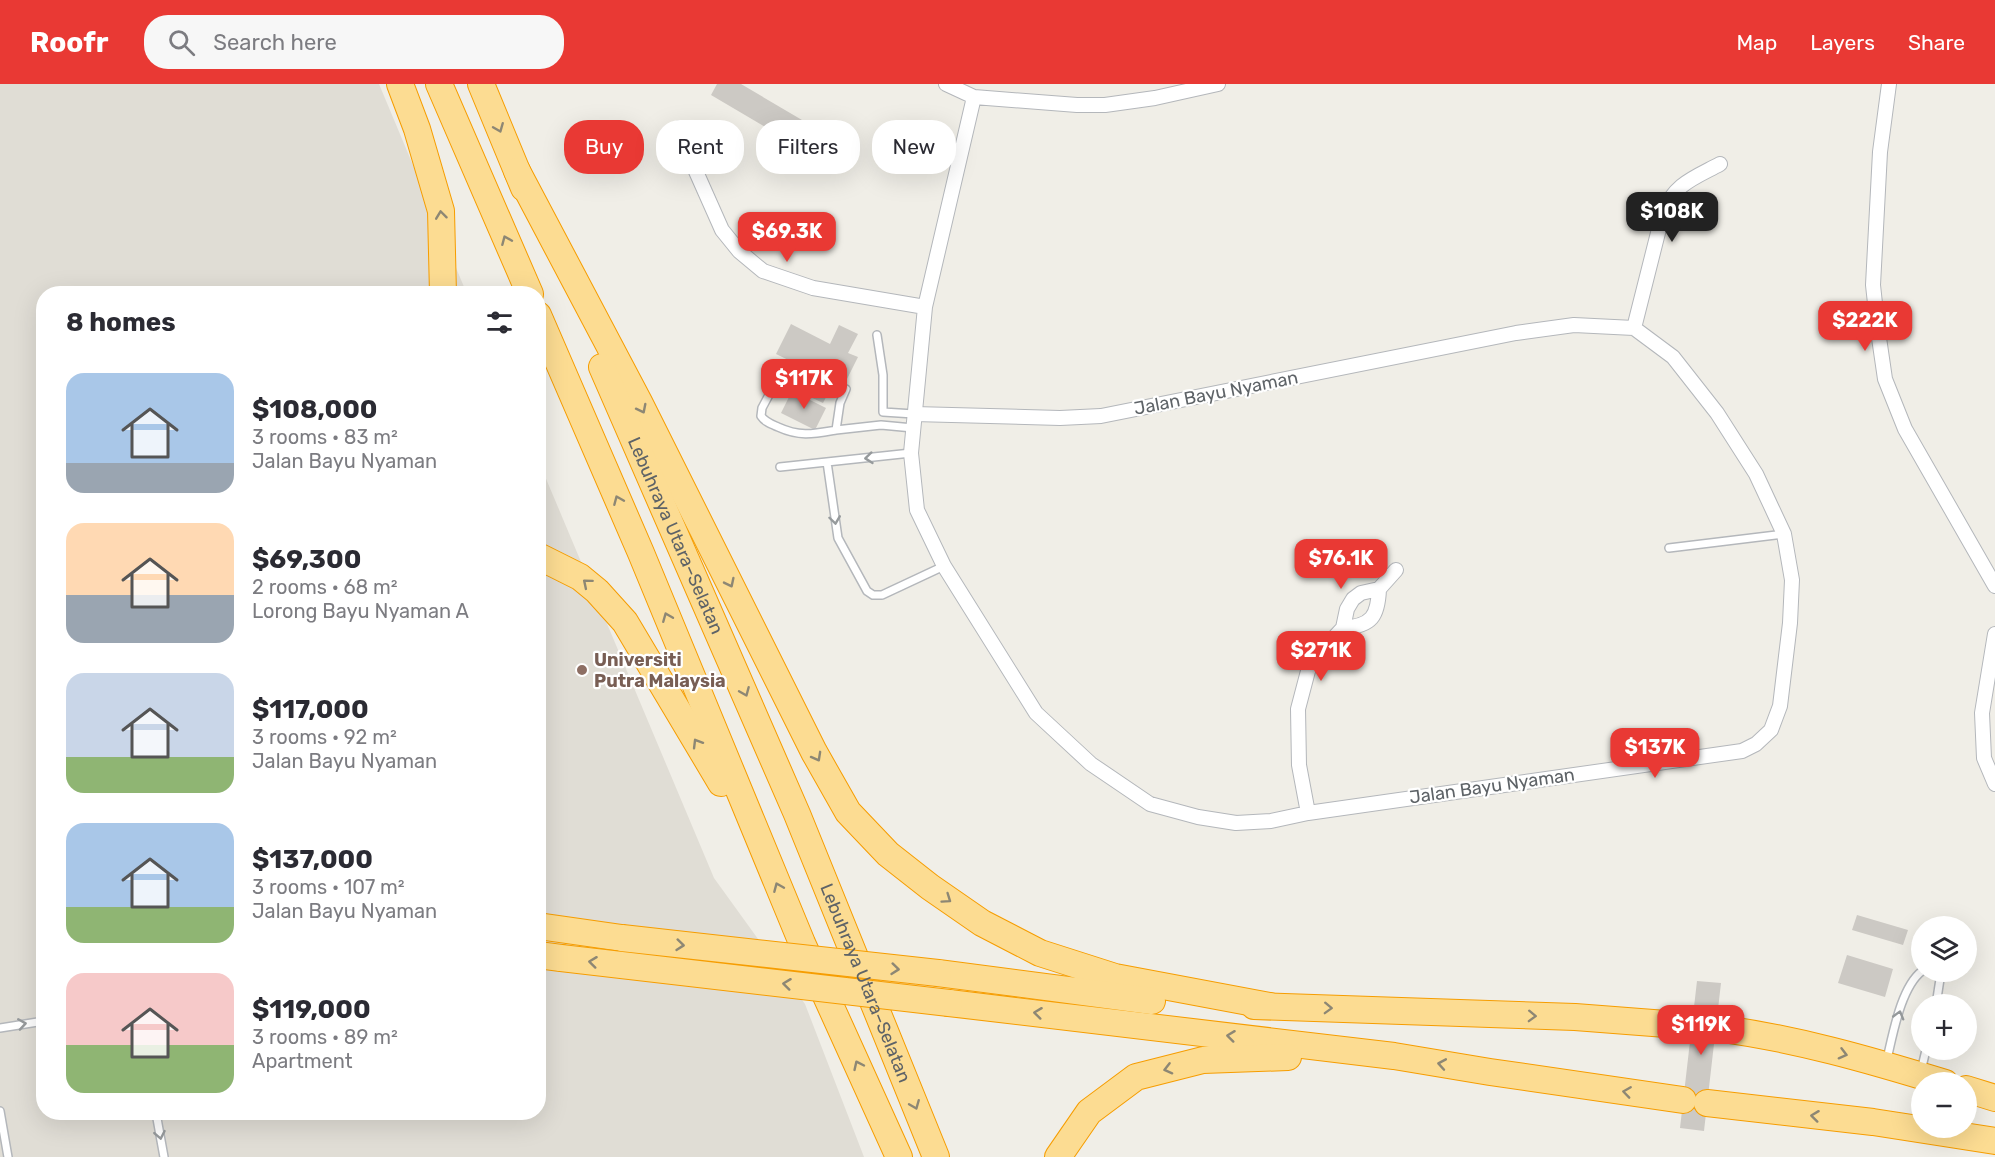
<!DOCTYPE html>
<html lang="en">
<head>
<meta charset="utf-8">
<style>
  :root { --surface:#fff; --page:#f7f7f7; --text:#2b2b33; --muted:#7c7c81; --accent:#e93934 }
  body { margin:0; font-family:Rubik,sans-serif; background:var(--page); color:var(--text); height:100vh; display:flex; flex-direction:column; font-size:22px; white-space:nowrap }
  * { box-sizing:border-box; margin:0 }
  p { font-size:20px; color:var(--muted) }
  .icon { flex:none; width:33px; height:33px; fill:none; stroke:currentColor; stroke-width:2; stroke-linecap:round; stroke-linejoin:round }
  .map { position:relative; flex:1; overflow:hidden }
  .sheet { position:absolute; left:36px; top:202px; width:510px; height:834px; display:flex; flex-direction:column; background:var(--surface); border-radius:24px; box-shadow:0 6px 24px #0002 }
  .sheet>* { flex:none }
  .hud { position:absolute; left:564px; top:36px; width:570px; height:54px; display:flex; gap:12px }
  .fabs { position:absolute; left:1911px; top:832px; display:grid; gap:12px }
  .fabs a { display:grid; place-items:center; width:66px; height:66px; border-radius:50%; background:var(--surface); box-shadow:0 6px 24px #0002; font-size:30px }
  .price { position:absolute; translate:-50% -51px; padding:0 14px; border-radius:12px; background:var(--accent); color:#fff; font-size:20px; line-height:39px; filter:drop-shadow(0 2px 3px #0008) }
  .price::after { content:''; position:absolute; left:50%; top:36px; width:18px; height:14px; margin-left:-9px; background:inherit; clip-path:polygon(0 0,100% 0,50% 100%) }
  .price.selected { background:#222; color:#fff }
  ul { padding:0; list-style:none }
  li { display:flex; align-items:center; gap:18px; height:150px; padding:0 30px }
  li span { display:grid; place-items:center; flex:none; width:168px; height:120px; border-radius:18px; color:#555 }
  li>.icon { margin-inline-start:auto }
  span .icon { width:72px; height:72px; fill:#fffc; stroke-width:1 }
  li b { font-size:26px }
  h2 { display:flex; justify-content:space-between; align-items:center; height:72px; padding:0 30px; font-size:26px }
  .pill { padding:0 21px; border-radius:24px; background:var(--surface); box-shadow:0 6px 24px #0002; font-size:21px; line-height:54px }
  .pill.selected { background:var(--accent); color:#fff }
  header { display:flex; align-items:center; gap:36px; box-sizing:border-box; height:84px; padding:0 30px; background:var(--accent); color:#fff }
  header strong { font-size:28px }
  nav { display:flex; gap:33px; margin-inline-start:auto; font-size:21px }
  .search { width:420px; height:54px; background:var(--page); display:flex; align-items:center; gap:15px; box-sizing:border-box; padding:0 21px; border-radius:24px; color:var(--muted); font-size:22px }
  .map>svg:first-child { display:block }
  .education { fill:#e0ddd5 }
  .building { fill:#ccc9c4 }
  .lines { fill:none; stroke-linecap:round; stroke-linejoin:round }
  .lane-casing { stroke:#b4b7bb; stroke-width:10 }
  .street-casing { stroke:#b4b7bb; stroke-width:16 }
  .highway-casing { stroke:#f69d01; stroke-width:28 }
  .lane { stroke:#fff; stroke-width:7 }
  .street { stroke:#fff; stroke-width:14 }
  .highway { stroke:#fcdc92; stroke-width:26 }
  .highway-bridge-casing { stroke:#f69d01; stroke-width:28; stroke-linecap:butt }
  .highway-bridge { stroke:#fcdc92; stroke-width:26 }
  .oneway { stroke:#8d8774 }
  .oneway2 { stroke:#969a9c }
  .education-dot { fill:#8d6e63; stroke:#fff; stroke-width:2 }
  .labels { text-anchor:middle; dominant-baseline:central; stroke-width:4.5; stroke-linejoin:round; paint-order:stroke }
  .street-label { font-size:18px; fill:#5e6367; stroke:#fff }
  .education-label { font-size:18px; font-weight:bold; fill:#785e54; stroke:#fff; text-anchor:start }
</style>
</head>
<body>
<header>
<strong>Roofr</strong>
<div class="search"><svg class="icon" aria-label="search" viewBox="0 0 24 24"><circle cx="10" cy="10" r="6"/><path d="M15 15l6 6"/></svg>Search here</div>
<nav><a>Map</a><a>Layers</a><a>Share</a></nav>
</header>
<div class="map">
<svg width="1995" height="1073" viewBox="0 0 1995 1073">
  <rect width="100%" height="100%" fill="#f0eee7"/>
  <path class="education" d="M 0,0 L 379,0 L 467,210 L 44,210 L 44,1029 L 538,1029 L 539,378 L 714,794 L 805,920 L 864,1073 L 0,1073 Z"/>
  <path class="building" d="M 717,0 L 741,0 L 802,36 L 781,73 L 758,59 L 767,44 L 711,11 Z
    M 791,240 L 830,260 L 839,241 L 858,250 L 848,269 L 858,273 L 843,303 L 834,298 L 823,319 L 804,310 L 815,289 L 776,270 Z
    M 792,307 L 826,324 L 815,346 L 781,329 Z
    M 1857,831 L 1908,846 L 1903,861 L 1852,846 Z
    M 1847,871 L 1893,885 L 1885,913 L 1838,899 Z
    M 1697,897 L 1721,899 L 1704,1047 L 1680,1044 Z"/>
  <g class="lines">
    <g class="lane-casing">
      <path id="lane" d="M 877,251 L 883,291 L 883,328 L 914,330
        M 778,294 L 762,324 L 761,332 C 765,338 771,340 778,343 C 800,353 813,350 836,346
        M 846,305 L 840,319 L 836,346 L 881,341 L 913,344
        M 827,378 L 838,454 L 867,507 L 873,511 L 882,511 L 944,482
        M 780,383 L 911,369
        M 1669,464 L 1784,450
        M 1936,921 L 1940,895 L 1937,888
        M 0,944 L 44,937
        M 1887,975 C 1893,950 1901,903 1922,887
        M 1921,987 L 1926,966
        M 0,1027 L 8,1073
        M 156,1029 L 164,1073"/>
    </g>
    <g class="street-casing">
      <path id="street" d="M 946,0 L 974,13 L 1077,21 L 1105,21 L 1155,14 L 1218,0
        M 1889,0 L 1880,68 L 1873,201 L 1878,247 L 1885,295 L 1905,345 L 1995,502
        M666 60a16 16 0 1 1 32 0a16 16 0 1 1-32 0Z
        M 690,74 L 722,146 L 739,167 L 763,187 L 813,204 L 925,223
        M 1634,244 L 1663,129 C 1674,100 1694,94 1720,80
        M 914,330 L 1060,334 L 1101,332 L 1516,249 L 1574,241 L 1634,244 L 1673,273 L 1717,329 L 1756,390 L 1784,450 L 1792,496 L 1790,539 L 1780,622 L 1771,646 L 1756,660 L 1742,667 L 1308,729 L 1271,737 L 1236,739 L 1198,733 L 1150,720 L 1091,680 L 1036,629 L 944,482 L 917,426 L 911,369 L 925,223 L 974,13
        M 1343,544 L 1347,525 L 1353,515 L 1361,509 L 1379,505 L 1396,486
        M 1995,550 L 1982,629 L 1984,674 L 1995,700
        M 1308,729 L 1299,681 L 1298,625 L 1308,587 L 1313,576 L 1343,544 C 1372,542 1378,532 1379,505"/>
    </g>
    <g class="highway-casing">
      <g id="highway">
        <path d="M 400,0 L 417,45 L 441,127 L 443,210"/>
        <path d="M 439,0 L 530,210"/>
        <path d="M 481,0 L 524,104"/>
        <path d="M 517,87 L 639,318 L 814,668 L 848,728 L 888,770 L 930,803 L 982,839 L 1040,869 L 1115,893 L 1270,922"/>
        <path d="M 538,231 L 641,469 L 802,859 L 899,1073"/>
        <path id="s1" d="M 602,283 L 797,730 L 936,1073"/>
        <path d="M 538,472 L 580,493 L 597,507 L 625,538 L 721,699"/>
        <path d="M 538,842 L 622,854"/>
        <path d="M 538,871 L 561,874"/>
        <path d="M 938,889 L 1152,917"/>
        <path d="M 949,919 L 1394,972 L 1490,988 L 1683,1016"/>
        <path d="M 1254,922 L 1575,933 L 1692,942"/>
        <path d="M 1716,944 C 1794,954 1870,976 1945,999"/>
        <path d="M 1966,1005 L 1995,1014"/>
        <path d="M 1707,1019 L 1873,1038 L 1995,1057"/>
        <path d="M 1058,1073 L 1089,1028 L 1136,993 L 1203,976 L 1288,973"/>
      </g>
    </g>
    <use href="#lane" class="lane"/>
    <use href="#street" class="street"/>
    <use href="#highway" class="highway"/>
    <g class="highway-bridge-casing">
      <path id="highway-bridge" d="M 622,854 L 938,889
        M 561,874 L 949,919"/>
    </g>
    <use href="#highway-bridge" class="highway-bridge"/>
  </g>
  <defs><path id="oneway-chevron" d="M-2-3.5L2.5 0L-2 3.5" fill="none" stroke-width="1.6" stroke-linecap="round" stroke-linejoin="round" transform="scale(1.5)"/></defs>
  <g class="oneway">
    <use href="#oneway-chevron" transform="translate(499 44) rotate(68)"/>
    <use href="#oneway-chevron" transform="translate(441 131) rotate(-97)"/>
    <use href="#oneway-chevron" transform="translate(506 156) rotate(-113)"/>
    <use href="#oneway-chevron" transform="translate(642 325) rotate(63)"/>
    <use href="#oneway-chevron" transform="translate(618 416) rotate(-113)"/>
    <use href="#oneway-chevron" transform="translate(587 499) rotate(-140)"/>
    <use href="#oneway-chevron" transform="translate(730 499) rotate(64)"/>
    <use href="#oneway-chevron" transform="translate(667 533) rotate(-112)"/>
    <use href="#oneway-chevron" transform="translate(745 608) rotate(67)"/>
    <use href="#oneway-chevron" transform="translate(697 659) rotate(-121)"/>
    <use href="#oneway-chevron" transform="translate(817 673) rotate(61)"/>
    <use href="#oneway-chevron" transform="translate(778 803) rotate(-113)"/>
    <use href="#oneway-chevron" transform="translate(947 815) rotate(35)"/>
    <use href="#oneway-chevron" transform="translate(680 861) rotate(6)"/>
    <use href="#oneway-chevron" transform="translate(593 878) rotate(-173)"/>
    <use href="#oneway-chevron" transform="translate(895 885) rotate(6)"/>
    <use href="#oneway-chevron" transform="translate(787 900) rotate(-173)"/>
    <use href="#oneway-chevron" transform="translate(1328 924) rotate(2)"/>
    <use href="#oneway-chevron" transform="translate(1038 929) rotate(-173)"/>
    <use href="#oneway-chevron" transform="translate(1532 932) rotate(2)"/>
    <use href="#oneway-chevron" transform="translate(1231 952) rotate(-173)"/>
    <use href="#oneway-chevron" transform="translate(1843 970) rotate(15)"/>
    <use href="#oneway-chevron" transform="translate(1442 980) rotate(-170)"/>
    <use href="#oneway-chevron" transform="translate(858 981) rotate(-115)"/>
    <use href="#oneway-chevron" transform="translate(1168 985) rotate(166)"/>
    <use href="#oneway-chevron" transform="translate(1627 1008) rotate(-172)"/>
    <use href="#oneway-chevron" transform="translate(915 1021) rotate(68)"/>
    <use href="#oneway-chevron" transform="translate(1815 1032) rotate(-173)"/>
  </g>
  <g class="oneway2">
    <use href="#oneway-chevron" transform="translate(869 374) rotate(174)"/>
    <use href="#oneway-chevron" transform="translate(835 436) rotate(82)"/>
    <use href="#oneway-chevron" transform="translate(1899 931) rotate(-74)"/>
    <use href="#oneway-chevron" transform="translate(22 940) rotate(-9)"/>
    <use href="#oneway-chevron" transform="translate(160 1051) rotate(79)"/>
  </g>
  <circle class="education-dot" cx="582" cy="586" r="6"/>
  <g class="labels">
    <g class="street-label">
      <text transform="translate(1216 309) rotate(-11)">Jalan Bayu Nyaman</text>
      <text stroke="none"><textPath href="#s1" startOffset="184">Lebuhraya Utara–Selatan</textPath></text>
      <text transform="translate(1492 702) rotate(-8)">Jalan Bayu Nyaman</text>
      <text stroke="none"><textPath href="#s1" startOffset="670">Lebuhraya Utara–Selatan</textPath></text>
    </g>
    <g class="education-label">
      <text x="594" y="576">Universiti<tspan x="594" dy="21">Putra Malaysia</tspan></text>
    </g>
  </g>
</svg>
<div class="fabs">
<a><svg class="icon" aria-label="layers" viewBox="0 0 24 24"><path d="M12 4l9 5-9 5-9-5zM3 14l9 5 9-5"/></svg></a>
<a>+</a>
<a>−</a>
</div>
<b class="price selected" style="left:1672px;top:159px">$108K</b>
<b class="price" style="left:787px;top:179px">$69.3K</b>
<b class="price" style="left:1865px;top:268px">$222K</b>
<b class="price" style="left:804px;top:326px">$117K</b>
<b class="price" style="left:1341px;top:506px">$76.1K</b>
<b class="price" style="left:1321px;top:598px">$271K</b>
<b class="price" style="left:1655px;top:695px">$137K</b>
<b class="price" style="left:1701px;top:972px">$119K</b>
<div class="hud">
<a class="pill selected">Buy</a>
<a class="pill">Rent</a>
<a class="pill">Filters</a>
<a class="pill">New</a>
</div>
<section class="sheet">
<h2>8 homes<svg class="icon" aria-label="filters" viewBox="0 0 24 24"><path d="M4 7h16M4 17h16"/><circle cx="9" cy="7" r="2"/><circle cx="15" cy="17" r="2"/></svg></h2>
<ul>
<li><span style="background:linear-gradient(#a9c7e8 75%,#9aa5b1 0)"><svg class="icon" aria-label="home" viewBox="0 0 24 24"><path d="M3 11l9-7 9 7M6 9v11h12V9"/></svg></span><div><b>$108,000</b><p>3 rooms · 83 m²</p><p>Jalan Bayu Nyaman</p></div></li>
<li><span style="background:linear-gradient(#ffd9b3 60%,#9aa5b1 0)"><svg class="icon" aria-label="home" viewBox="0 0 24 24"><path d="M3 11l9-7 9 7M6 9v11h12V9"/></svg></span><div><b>$69,300</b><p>2 rooms · 68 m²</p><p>Lorong Bayu Nyaman A</p></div></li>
<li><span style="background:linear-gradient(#c9d6e8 70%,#8fb573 0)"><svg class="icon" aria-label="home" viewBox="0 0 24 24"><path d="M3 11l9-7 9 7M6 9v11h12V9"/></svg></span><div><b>$117,000</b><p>3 rooms · 92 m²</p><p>Jalan Bayu Nyaman</p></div></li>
<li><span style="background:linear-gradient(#a9c7e8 70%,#8fb573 0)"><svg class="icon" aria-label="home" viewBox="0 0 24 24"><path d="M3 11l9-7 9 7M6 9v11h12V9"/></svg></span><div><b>$137,000</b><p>3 rooms · 107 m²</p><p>Jalan Bayu Nyaman</p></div></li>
<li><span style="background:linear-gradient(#f6c9c9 60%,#8fb573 0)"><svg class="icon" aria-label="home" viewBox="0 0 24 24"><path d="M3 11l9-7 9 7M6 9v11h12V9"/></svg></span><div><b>$119,000</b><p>3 rooms · 89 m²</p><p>Apartment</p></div></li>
</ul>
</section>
</div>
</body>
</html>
